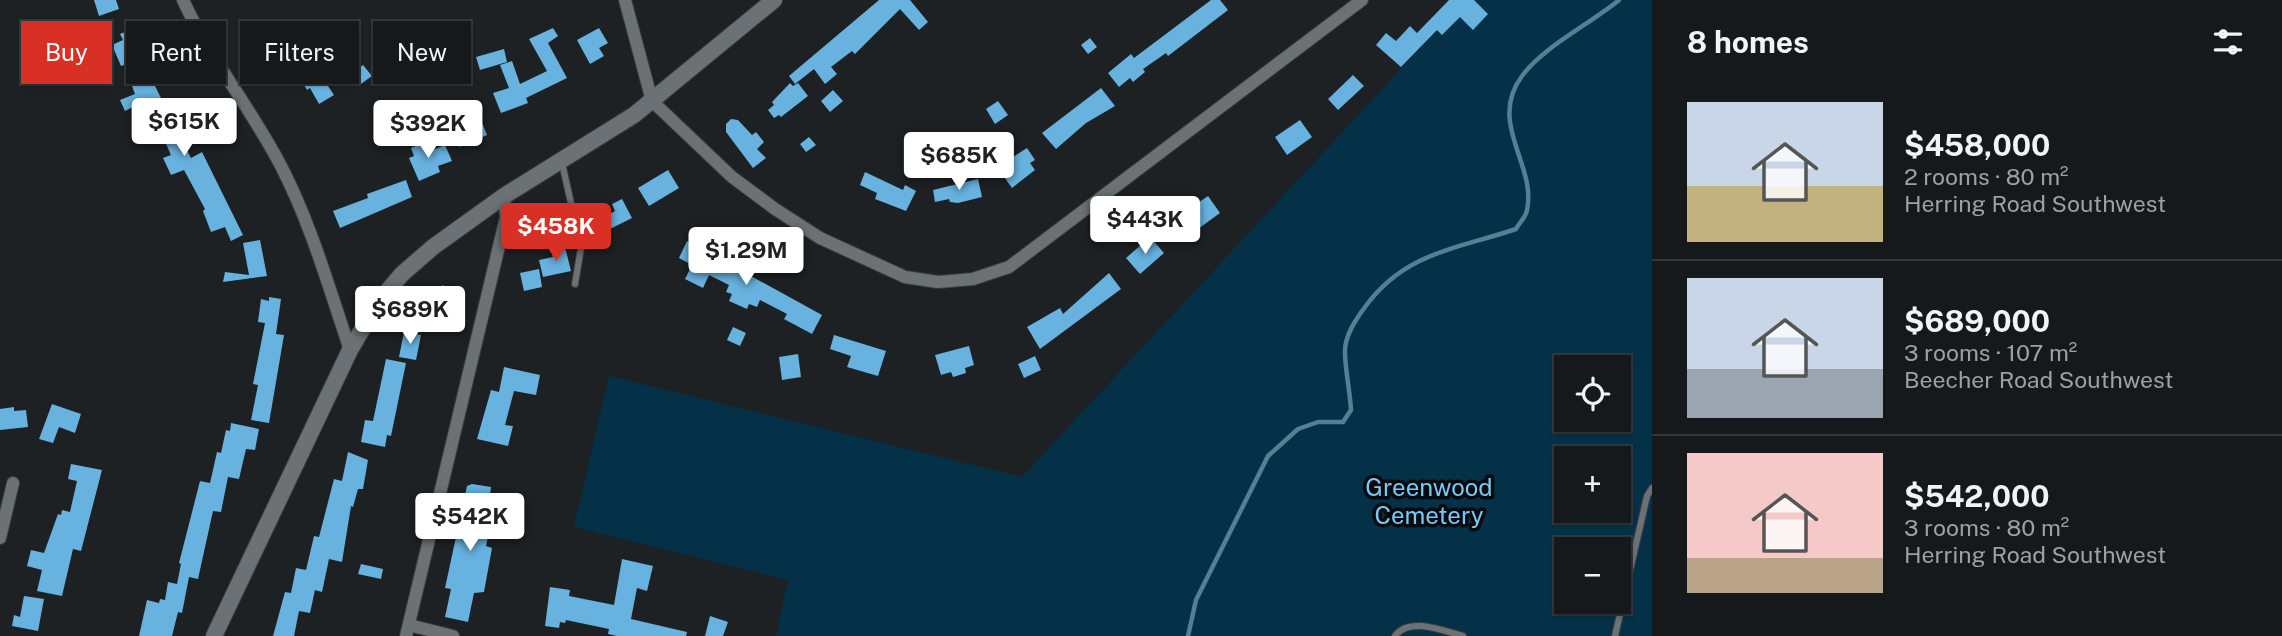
<!DOCTYPE html>
<html lang="en">
<head>
<meta charset="utf-8">
<style>
  :root { --surface:#16191b; --page:#1f2224; --text:#f1f3f6; --muted:#9ea0a3; --line:#35383a; --accent:#d93025 }
  body { margin:0; font-family:"Public Sans",sans-serif; background:var(--page); color:var(--text); height:100vh; display:flex; flex-direction:column; font-size:26px; white-space:nowrap }
  * { box-sizing:border-box; margin:0 }
  p { font-size:23px; color:var(--muted) }
  .icon { flex:none; width:38px; height:38px; fill:none; stroke:currentColor; stroke-width:2; stroke-linecap:round; stroke-linejoin:round }
  .map { position:relative; flex:1; overflow:hidden }
  .drawer { display:flex; flex-direction:column; background:var(--surface); width:630px }
  .drawer>* { flex:none }
  .hud { position:absolute; left:21px; top:21px; width:665px; height:63px; display:flex; gap:14px }
  .buttons { position:absolute; left:1554px; top:355px; display:grid; gap:14px }
  .buttons a { display:grid; place-items:center; width:77px; height:77px; border-radius:0px; background:var(--surface); box-shadow:0 2px 5px #0004,0 0 0 2px var(--line); font-size:35px }
  .price { position:absolute; translate:-50% -60px; padding:0 16px; border-radius:7px; background:#fff; color:#222; font-size:23px; line-height:46px; filter:drop-shadow(0 2px 4px #0008) }
  .price::after { content:''; position:absolute; left:50%; top:42px; width:21px; height:16px; margin-left:-10px; background:inherit; clip-path:polygon(0 0,100% 0,50% 100%) }
  .price.current { background:var(--accent); color:#fff }
  ul { padding:0; list-style:none }
  li { display:flex; align-items:center; gap:21px; height:175px; padding:0 35px }
  li+li { border-top:2px solid var(--line) }
  li span { display:grid; place-items:center; flex:none; width:196px; height:140px; border-radius:0px; color:#555 }
  li>.icon { margin-inline-start:auto }
  span .icon { width:84px; height:84px; fill:#fffc; stroke-width:1 }
  li b { font-size:30px }
  h2 { display:flex; justify-content:space-between; align-items:center; height:84px; padding:0 35px; font-size:30px }
  .tag { padding:0 24px; border-radius:0px; background:var(--surface); box-shadow:0 2px 5px #0004,0 0 0 2px var(--line); font-size:24px; line-height:63px }
  .tag.current { background:var(--accent); color:#fff }
  main { display:flex; flex:1; min-height:0 }
  .map>svg:first-child { display:block }
  .green { fill:#043147; fill-rule:evenodd }
  .lines { fill:none; stroke-linecap:round; stroke-linejoin:round }
  .stream { stroke:#547f96; stroke-width:4.5 }
  .building { fill:#67b2df }
  .service-casing { stroke:#3a3e40; stroke-width:8 }
  .minor-casing { stroke:#3a3e40; stroke-width:14 }
  .tertiary-casing { stroke:#3a3e40; stroke-width:18 }
  .service { stroke:#6b7174; stroke-width:6 }
  .minor { stroke:#6b7174; stroke-width:12 }
  .tertiary { stroke:#6b7174; stroke-width:16 }
  .labels { text-anchor:middle; dominant-baseline:central; stroke-width:7; stroke-linejoin:round; paint-order:stroke }
  .park-label { font-size:24px; fill:#79c8f8; stroke:#090a0c }
</style>
</head>
<body>
<main>
<div class="map">
<svg width="1652" height="636" viewBox="0 0 1652 636">
  <rect width="100%" height="100%" fill="#1d2124"/>
  <path class="green" d="M 1465,0 L 1652,0 L 1652,636 L 776,636 L 788,580 L 574,527 L 609,376 L 1022,477 ZM 1566,368 L 1619,368 L 1619,420 L 1566,420 ZM 1566,458 L 1619,458 L 1619,511 L 1566,511 ZM 1566,550 L 1619,550 L 1619,602 L 1566,602 Z"/>
  <g class="lines">
    <path class="stream" d="M 1188,636 L 1196,600 L 1268,456 L 1298,429 L 1318,422 L 1343,422 L 1351,410 C 1350,391 1345,370 1345,351 C 1345,335 1356,319 1365,307 C 1405,252 1457,249 1516,229 C 1519,223 1526,217 1527,210 C 1537,165 1487,123 1522,76 C 1543,47 1590,24 1619,0"/>
  </g>
  <path class="building" d="M 94,0 L 116,0 L 119,9 L 99,16 Z
    M 879,0 L 910,0 L 928,22 L 919,30 L 900,9 L 855,54 L 852,51 L 831,67 L 837,74 L 825,84 L 814,69 L 795,84 L 789,76 Z
    M 1211,0 L 1220,0 L 1228,10 L 1168,56 L 1166,53 L 1143,69 L 1145,72 L 1133,82 L 1130,78 L 1119,87 L 1108,73 L 1131,54 L 1134,58 Z
    M 1449,0 L 1474,0 L 1488,14 L 1473,30 L 1460,17 L 1442,35 L 1437,30 L 1401,67 L 1376,45 L 1386,33 L 1396,41 L 1410,26 L 1417,33 Z
    M 285,25 L 289,31 L 294,28 L 313,63 L 318,60 L 336,82 L 328,86 L 334,95 L 319,104 L 310,88 L 307,90 L 273,31 Z
    M 553,28 L 558,36 L 548,43 L 567,78 L 526,98 L 528,103 L 501,113 L 493,93 L 509,88 L 500,65 L 512,61 L 520,84 L 547,71 L 529,39 Z
    M 599,28 L 608,43 L 599,48 L 604,56 L 590,64 L 577,40 Z
    M 130,30 L 142,58 L 121,66 L 112,45 L 123,40 L 120,34 Z
    M 1090,38 L 1097,47 L 1088,54 L 1081,45 Z
    M 88,40 L 92,52 L 79,57 L 75,45 Z
    M 504,49 L 507,62 L 480,70 L 476,57 Z
    M 353,61 L 359,68 L 363,65 L 372,76 L 358,86 L 344,69 Z
    M 1353,75 L 1364,86 L 1338,110 L 1328,99 Z
    M 151,78 L 191,158 L 202,152 L 243,235 L 231,241 L 225,227 L 211,232 L 203,211 L 205,209 L 184,170 L 171,175 L 163,158 L 171,155 L 162,135 L 155,138 L 146,115 L 140,117 L 135,106 L 125,111 L 120,100 L 135,94 L 132,86 Z
    M 790,83 L 793,86 L 798,83 L 808,96 L 781,117 L 779,115 L 774,118 L 768,110 L 774,105 L 772,102 Z
    M 1101,88 L 1115,106 L 1086,123 L 1056,149 L 1042,133 Z
    M 833,90 L 843,101 L 830,112 L 821,101 Z
    M 473,100 L 487,135 L 459,147 L 447,116 L 460,111 L 458,107 Z
    M 998,101 L 1008,115 L 995,124 L 986,109 Z
    M 731,119 L 738,120 L 752,135 L 756,132 L 764,142 L 757,149 L 766,158 L 753,168 L 726,132 L 726,124 Z
    M 1300,120 L 1312,137 L 1287,155 L 1275,137 Z
    M 809,137 L 816,145 L 806,152 L 800,144 Z
    M 424,142 L 428,152 L 445,145 L 452,161 L 438,166 L 440,172 L 419,181 L 409,158 L 414,156 L 411,148 Z
    M 1027,148 L 1035,160 L 1030,163 L 1035,170 L 1012,188 L 997,167 Z
    M 668,170 L 679,188 L 649,206 L 638,188 Z
    M 865,172 L 903,190 L 905,185 L 916,191 L 906,211 L 875,199 L 877,193 L 860,185 Z
    M 978,179 L 982,197 L 958,203 L 950,202 L 949,199 L 935,202 L 933,190 Z
    M 406,180 L 412,197 L 340,228 L 333,211 L 368,198 L 367,194 Z
    M 1208,196 L 1220,213 L 1191,234 L 1187,227 L 1181,232 L 1173,220 Z
    M 622,199 L 632,218 L 598,235 L 592,223 L 615,211 L 612,204 Z
    M 1150,237 L 1164,253 L 1140,274 L 1126,258 Z
    M 260,240 L 267,276 L 223,282 L 225,272 L 249,275 L 243,243 Z
    M 687,241 L 822,315 L 812,334 L 784,319 L 787,314 L 760,300 L 757,307 L 749,304 L 747,309 L 729,301 L 732,294 L 726,292 L 729,285 L 709,275 L 703,288 L 685,279 L 692,265 L 679,258 Z
    M 565,247 L 571,271 L 543,277 L 539,260 L 553,257 L 551,250 Z
    M 539,269 L 542,287 L 524,291 L 520,273 Z
    M 1109,273 L 1121,289 L 1040,349 L 1027,327 L 1060,308 L 1063,314 Z
    M 443,285 L 458,300 L 433,325 L 418,311 Z
    M 269,297 L 281,299 L 276,334 L 284,335 L 269,423 L 251,420 L 258,385 L 253,384 L 265,323 L 258,322 L 261,299 L 269,301 Z
    M 733,327 L 746,333 L 740,346 L 727,340 Z
    M 404,332 L 421,335 L 416,360 L 399,357 Z
    M 834,335 L 886,351 L 878,376 L 847,367 L 851,356 L 830,349 Z
    M 969,346 L 974,365 L 965,368 L 966,373 L 953,377 L 951,372 L 941,375 L 935,355 Z
    M 798,354 L 801,377 L 782,380 L 779,357 Z
    M 1035,356 L 1041,370 L 1024,378 L 1018,364 Z
    M 386,359 L 406,363 L 391,436 L 387,435 L 385,447 L 361,442 L 365,420 L 373,421 Z
    M 504,367 L 540,375 L 536,395 L 514,391 L 505,425 L 513,426 L 508,446 L 477,439 L 491,390 L 499,392 Z
    M 52,404 L 81,414 L 75,433 L 59,427 L 53,443 L 39,439 Z
    M 14,407 L 14,411 L 26,410 L 28,427 L 0,430 L 0,409 Z
    M 231,423 L 259,429 L 255,450 L 246,449 L 239,479 L 228,477 L 221,512 L 213,511 L 198,579 L 189,577 L 182,613 L 178,612 L 172,636 L 139,636 L 147,600 L 159,603 L 160,599 L 165,600 L 168,582 L 177,584 L 181,564 L 179,563 L 200,481 L 210,483 L 217,452 L 221,453 L 226,430 L 230,431 Z
    M 348,452 L 368,460 L 363,489 L 358,489 L 353,507 L 351,506 L 342,562 L 329,559 L 322,592 L 315,590 L 310,613 L 299,611 L 294,636 L 273,636 L 285,592 L 291,593 L 296,568 L 306,570 L 314,536 L 319,537 L 334,479 L 342,481 Z
    M 71,464 L 102,470 L 81,551 L 73,549 L 62,596 L 37,591 L 42,570 L 27,566 L 31,550 L 44,553 L 58,514 L 61,515 L 62,510 L 70,512 L 77,481 L 68,479 Z
    M 472,484 L 491,487 L 488,512 L 493,513 L 486,546 L 492,548 L 484,592 L 474,593 L 468,622 L 445,617 L 451,589 L 445,588 L 467,486 Z
    M 622,559 L 653,566 L 647,591 L 637,588 L 631,619 L 687,632 L 686,636 L 617,636 L 608,634 L 609,629 L 566,620 L 565,623 L 560,622 L 559,628 L 545,626 L 550,587 L 570,590 L 569,596 L 614,605 Z
    M 361,564 L 383,569 L 381,579 L 358,574 Z
    M 24,596 L 44,599 L 38,631 L 12,626 L 14,615 L 20,617 Z
    M 710,616 L 728,622 L 723,636 L 705,636 Z"/>
  <g class="lines">
    <g class="service-casing">
      <path id="service" d="M 562,163 L 581,248 L 575,284
        M 1395,636 C 1409,616 1444,631 1463,636
        M 1615,636 L 1647,496 L 1652,488"/>
    </g>
    <g class="minor-casing">
      <path id="minor" d="M 183,0 C 210,59 251,108 281,166 C 311,224 329,288 350,350
        M 625,0 L 652,101 L 732,177 L 775,209 L 820,238 L 905,277 L 938,282 L 973,279 L 1009,267 L 1362,0
        M 0,538 L 13,483
        M 409,625 L 453,636
        M 406,636 L 506,217 L 504,196"/>
    </g>
    <g class="tertiary-casing">
      <path id="tertiary" d="M 214,636 L 350,350 L 379,301 L 402,274 L 433,247 L 504,196 L 634,115 L 774,0"/>
    </g>
    <use href="#service" class="service"/>
    <use href="#minor" class="minor"/>
    <use href="#tertiary" class="tertiary"/>
  </g>
  <g class="labels">
    <g class="park-label">
      <text x="1429" y="487">Greenwood<tspan x="1429" dy="28">Cemetery</tspan></text>
    </g>
  </g>
</svg>
<div class="buttons">
<a><svg class="icon" aria-label="locate" viewBox="0 0 24 24"><circle cx="12" cy="12" r="6"/><path d="M12 2v4M12 18v4M2 12h4M18 12h4"/></svg></a>
<a>+</a>
<a>−</a>
</div>
<b class="price" style="left:184px;top:158px">$615K</b>
<b class="price" style="left:428px;top:160px">$392K</b>
<b class="price" style="left:959px;top:192px">$685K</b>
<b class="price" style="left:1145px;top:256px">$443K</b>
<b class="price current" style="left:556px;top:263px">$458K</b>
<b class="price" style="left:746px;top:287px">$1.29M</b>
<b class="price" style="left:410px;top:346px">$689K</b>
<b class="price" style="left:470px;top:553px">$542K</b>
<div class="hud">
<a class="tag current">Buy</a>
<a class="tag">Rent</a>
<a class="tag">Filters</a>
<a class="tag">New</a>
</div>
</div>
<section class="drawer">
<h2>8 homes<svg class="icon" aria-label="filters" viewBox="0 0 24 24"><path d="M4 7h16M4 17h16"/><circle cx="9" cy="7" r="2"/><circle cx="15" cy="17" r="2"/></svg></h2>
<ul>
<li><span style="background:linear-gradient(#c9d6e8 60%,#c2b280 0)"><svg class="icon" aria-label="home" viewBox="0 0 24 24"><path d="M3 11l9-7 9 7M6 9v11h12V9"/></svg></span><div><b>$458,000</b><p>2 rooms · 80 m²</p><p>Herring Road Southwest</p></div></li>
<li><span style="background:linear-gradient(#c9d6e8 65%,#9aa5b1 0)"><svg class="icon" aria-label="home" viewBox="0 0 24 24"><path d="M3 11l9-7 9 7M6 9v11h12V9"/></svg></span><div><b>$689,000</b><p>3 rooms · 107 m²</p><p>Beecher Road Southwest</p></div></li>
<li><span style="background:linear-gradient(#f6c9c9 75%,#b9a48a 0)"><svg class="icon" aria-label="home" viewBox="0 0 24 24"><path d="M3 11l9-7 9 7M6 9v11h12V9"/></svg></span><div><b>$542,000</b><p>3 rooms · 80 m²</p><p>Herring Road Southwest</p></div></li>
</ul>
</section>
</main>
</body>
</html>
